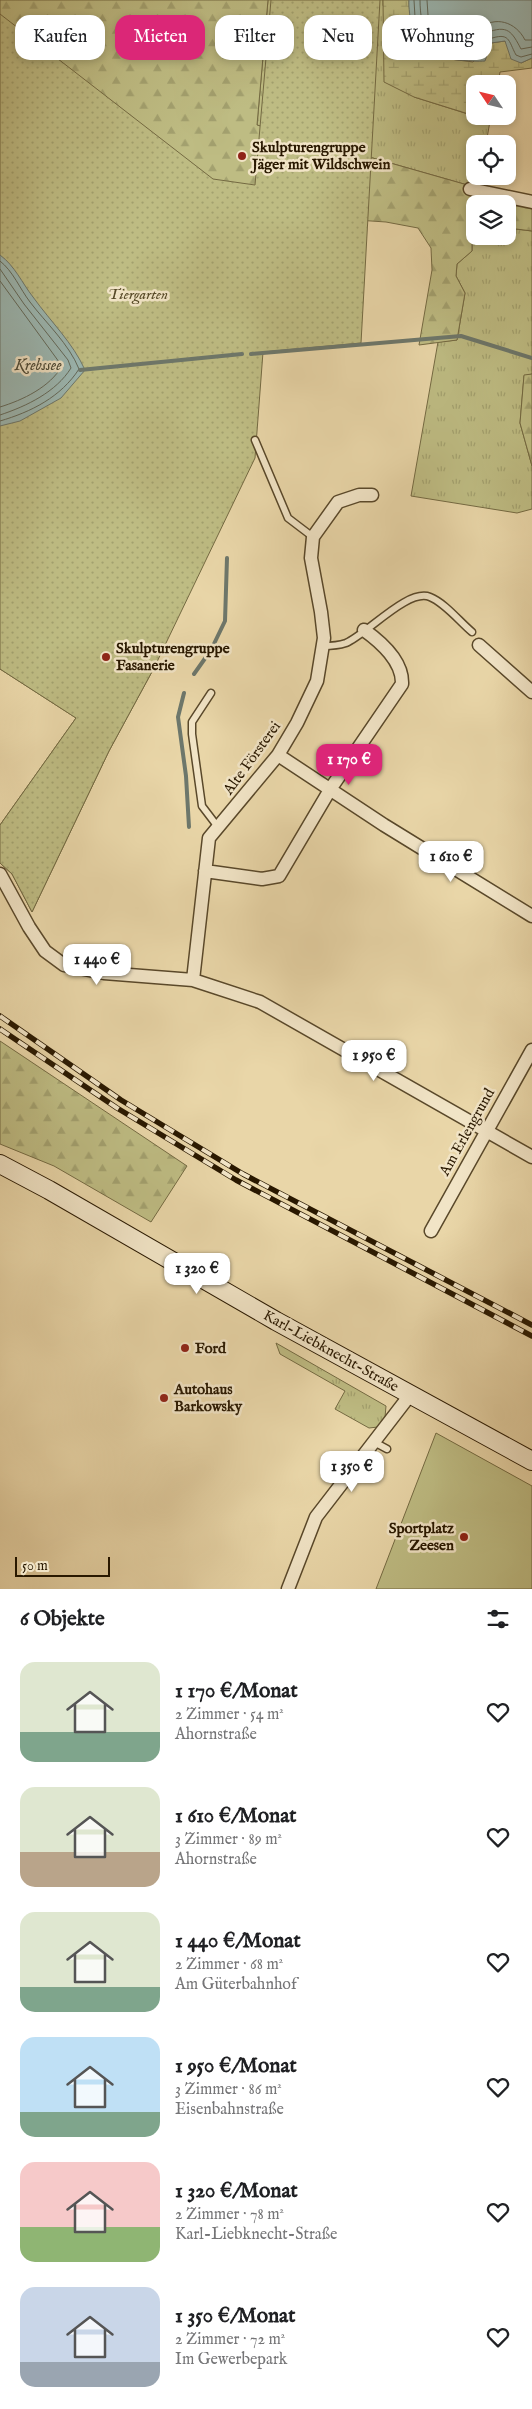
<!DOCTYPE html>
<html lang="de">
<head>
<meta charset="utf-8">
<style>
  :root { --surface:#fff; --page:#f2f2f2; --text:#202124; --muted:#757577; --accent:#db2777 }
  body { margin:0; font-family:"IM FELL English",serif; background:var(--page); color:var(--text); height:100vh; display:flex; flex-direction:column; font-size:19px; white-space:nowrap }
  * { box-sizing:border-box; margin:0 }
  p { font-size:16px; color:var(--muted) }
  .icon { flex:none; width:28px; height:28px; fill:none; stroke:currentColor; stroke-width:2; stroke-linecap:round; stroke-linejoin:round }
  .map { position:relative; height:1589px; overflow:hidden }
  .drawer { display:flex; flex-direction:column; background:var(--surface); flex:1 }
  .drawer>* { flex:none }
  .banner { position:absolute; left:15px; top:15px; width:502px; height:45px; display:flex; gap:10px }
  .needle { width:32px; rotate:305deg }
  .buttons { position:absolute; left:466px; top:75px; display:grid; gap:10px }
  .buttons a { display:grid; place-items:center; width:50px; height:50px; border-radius:10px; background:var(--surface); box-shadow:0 2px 8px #0003; font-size:25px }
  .scale { position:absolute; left:15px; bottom:12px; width:95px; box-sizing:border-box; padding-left:5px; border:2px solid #291800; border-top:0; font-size:14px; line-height:18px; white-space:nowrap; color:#291800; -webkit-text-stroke:4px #f1e4c6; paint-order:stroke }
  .price { position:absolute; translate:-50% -42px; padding:0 11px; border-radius:10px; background:#fff; color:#222; font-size:16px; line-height:32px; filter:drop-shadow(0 1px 2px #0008) }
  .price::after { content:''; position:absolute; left:50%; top:30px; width:15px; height:11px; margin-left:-8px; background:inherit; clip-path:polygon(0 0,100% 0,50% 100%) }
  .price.selected { background:var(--accent); color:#fff }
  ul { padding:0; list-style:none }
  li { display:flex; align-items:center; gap:15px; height:125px; padding:0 20px }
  li span { display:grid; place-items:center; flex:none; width:140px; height:100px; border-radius:15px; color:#555 }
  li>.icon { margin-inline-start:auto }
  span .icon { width:60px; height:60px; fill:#fffc; stroke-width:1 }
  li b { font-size:21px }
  h2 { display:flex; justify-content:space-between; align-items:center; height:60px; padding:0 20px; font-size:21px }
  .chip { padding:0 18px; border-radius:15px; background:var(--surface); box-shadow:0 2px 8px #0003; font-size:18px; line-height:45px }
  .chip.selected { background:var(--accent); color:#fff }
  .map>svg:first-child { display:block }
  .grass { fill:url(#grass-tufts); stroke:#746a42 }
  .forest { fill:url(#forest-firs); stroke:#746a42 }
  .wetland { fill:url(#wetland-marsh); stroke:#746a42 }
  .park { fill:url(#park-dots); stroke:#746a42 }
  .pitch { fill:#bebc83; stroke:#746a42 }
  .water { fill:#9bb7b2; stroke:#6d776b }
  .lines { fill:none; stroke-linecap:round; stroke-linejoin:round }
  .shore { stroke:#626859; stroke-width:1 }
  .stream { stroke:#6d776b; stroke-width:4 }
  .lane-casing { stroke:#59482a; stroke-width:9 }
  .street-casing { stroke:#59482a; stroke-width:15 }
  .secondary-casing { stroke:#291800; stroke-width:20 }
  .lane { stroke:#f1e4c6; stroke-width:6 }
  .street { stroke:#f1e4c6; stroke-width:12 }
  .secondary { stroke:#f1e4c6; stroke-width:18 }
  .rail-casing { stroke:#291800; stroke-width:5.5 }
  .rail { stroke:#f1e4c6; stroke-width:4; stroke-dasharray:11; stroke-linecap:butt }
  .poi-dot { fill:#8f2418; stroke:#f1e4c6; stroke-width:2 }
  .labels { text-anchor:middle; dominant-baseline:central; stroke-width:5; stroke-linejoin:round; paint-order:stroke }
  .poi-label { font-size:15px; font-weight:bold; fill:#291800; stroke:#f1e4c6; text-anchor:start }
  .park-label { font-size:15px; font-style:italic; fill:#564927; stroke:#f1e4c6 }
  .street-label { font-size:15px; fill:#291800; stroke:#f1e4c6 }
  .water-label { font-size:16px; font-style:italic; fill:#4b4835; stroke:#f1e4c6 }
</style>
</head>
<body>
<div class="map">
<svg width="532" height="1589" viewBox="0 0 532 1589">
  <defs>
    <pattern id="grass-tufts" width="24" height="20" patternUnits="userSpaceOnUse" patternTransform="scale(1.25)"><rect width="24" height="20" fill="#bebc83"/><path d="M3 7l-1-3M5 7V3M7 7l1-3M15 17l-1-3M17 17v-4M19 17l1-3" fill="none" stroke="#a3a16f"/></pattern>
    <pattern id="forest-firs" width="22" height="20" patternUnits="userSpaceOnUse" patternTransform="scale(1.25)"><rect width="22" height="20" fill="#bebc83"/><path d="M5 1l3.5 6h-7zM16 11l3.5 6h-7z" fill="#a3a16f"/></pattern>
    <pattern id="wetland-marsh" width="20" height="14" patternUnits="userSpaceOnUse" patternTransform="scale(1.25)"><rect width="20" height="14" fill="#bebc83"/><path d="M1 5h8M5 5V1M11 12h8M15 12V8" fill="none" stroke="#a3a16f"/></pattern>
    <pattern id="park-dots" width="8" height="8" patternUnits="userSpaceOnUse" patternTransform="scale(1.25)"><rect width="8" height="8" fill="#bebc83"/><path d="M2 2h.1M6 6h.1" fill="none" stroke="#a3a16f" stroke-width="1.8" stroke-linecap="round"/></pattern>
  </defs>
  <rect width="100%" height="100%" fill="#e9d6a8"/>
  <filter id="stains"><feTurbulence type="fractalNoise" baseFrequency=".004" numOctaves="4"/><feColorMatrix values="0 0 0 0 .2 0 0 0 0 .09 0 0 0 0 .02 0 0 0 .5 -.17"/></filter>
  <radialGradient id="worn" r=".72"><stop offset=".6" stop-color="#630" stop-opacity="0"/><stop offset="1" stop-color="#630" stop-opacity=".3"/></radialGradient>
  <path class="grass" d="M 268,0 L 383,0 L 383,5 L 414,97 L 490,121 L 486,144 L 475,144 L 475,176 L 480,176 L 478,188 L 257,125 Z
    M 508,228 L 532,231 L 532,374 L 524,376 L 520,423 L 532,466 L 532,509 L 517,513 L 411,496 L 438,342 L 457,340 L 465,293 L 456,276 L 457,264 L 472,251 L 472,235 L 475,232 L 475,236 L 508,236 Z
    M 276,1343 L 386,1406 L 385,1417 L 378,1427 L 369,1428 L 335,1409 L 345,1391 L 280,1354 Z"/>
  <path class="forest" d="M 0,0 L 268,0 L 257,125 L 478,188 L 532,200 L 532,231 L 508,228 L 508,204 L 475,204 L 475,232 L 472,235 L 472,251 L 457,264 L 456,276 L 465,293 L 457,340 L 419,345 L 432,270 L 431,248 L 418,228 L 386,222 L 297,216 L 154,668 L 109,751 L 32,912 L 12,874 L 0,863 L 0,825 L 76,718 L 0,669 Z
    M 532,374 L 532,466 L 520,423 L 524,375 Z
    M 0,1041 L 187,1166 L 151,1222 L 54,1166 L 0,1144 Z"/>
  <path class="wetland" d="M 383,0 L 409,0 C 409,14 414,46 427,53 C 438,59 461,60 473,62 L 491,43 L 505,41 L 521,63 L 532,58 L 532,68 L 500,72 L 498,84 L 475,84 L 475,116 L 414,97 L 384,82 Z"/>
  <path class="park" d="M 271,0 L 380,0 L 361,343 L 263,352 L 255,458 L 154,668 L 109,751 L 32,912 L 12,874 L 0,863 L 0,825 L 76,718 L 0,669 L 0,14 L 213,179 L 255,185 Z"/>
  <path class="pitch" d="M 436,1433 L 532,1486 L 532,1589 L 376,1589 Z"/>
  <path class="water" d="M 409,0 L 532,0 L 532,58 L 521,63 L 511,59 L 505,41 L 491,43 L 485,61 C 473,62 437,59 427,53 C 414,46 408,14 409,0 Z
    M 0,255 C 15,266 22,283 33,297 C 51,322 73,343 85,370 L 61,398 L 20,421 L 0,426 Z"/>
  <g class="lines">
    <path class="shore" d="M 414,0 L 415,17 L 424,42 L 429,48 L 480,56 L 489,39 C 510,32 508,40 516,55 L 521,57 L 532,54
      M 420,0 C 420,14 422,32 433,43 L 475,50 L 486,33 C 508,24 512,32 521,49 L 532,47
      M 427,0 L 428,15 L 437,36 L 471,42 C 474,38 475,33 479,29 C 495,15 516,22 525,40 L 532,40
      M 0,261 C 13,271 20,289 30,302 C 46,323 69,344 79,369 C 61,397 31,412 0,421
      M 0,269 L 24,304 L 68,360 L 71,368 C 56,392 27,406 0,415
      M 0,281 L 62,366 C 50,387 23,400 0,407"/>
    <path class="stream" d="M 251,354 L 461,336 L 532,358
      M 80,370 L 242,354
      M 194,674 L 211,650 L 225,621 L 227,558
      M 184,693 L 178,717 L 186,776 L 189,827"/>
    <g class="lane-casing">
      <path id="lane" d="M 255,440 L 288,518 L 313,537
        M 323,646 C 330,646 340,645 346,643 C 367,634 408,588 430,597 C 445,603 459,621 472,632
        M 211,693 L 192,722 L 192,734 L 202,806 L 218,827
        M 374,1442 L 387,1449
        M 358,1464 L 371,1470"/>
    </g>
    <g class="street-casing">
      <path id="street" d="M 470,189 L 532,202
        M 479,645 L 532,692
        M 278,755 L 384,825 L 532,916
        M 205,871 L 262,879 L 279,876 L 331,788 L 402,684 C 403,662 381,642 364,630
        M 0,874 L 29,927 L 45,951 L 64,965 L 104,973 L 193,980 L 260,1002 L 532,1157
        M 193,980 L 209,838 L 278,755 L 297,723 L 317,681 L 324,638 L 321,612 L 311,558 L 313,537 L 338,502 L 359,495 L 372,495
        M 431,1231 L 532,1050
        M 288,1589 L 316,1517 L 410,1395"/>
    </g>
    <g class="secondary-casing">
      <path id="secondary" d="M 0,1164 L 49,1190 L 276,1321 L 532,1461"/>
    </g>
    <use href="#lane" class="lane"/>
    <use href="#street" class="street"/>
    <use href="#secondary" class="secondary"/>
    <g class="rail-casing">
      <path id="rail" d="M 0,1016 L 121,1100 L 243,1174 L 532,1325
        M 0,1029 L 117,1108 L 236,1180 L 532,1336"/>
    </g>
    <use href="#rail" class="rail"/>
  </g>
  <g class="poi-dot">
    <circle cx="242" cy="156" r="5"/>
    <circle cx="106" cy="657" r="5"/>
    <circle cx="185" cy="1348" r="5"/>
    <circle cx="164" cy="1398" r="5"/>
    <circle cx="464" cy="1537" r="5"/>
  </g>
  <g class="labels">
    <g class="poi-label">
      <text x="252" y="147">Skulpturengruppe<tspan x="252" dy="17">Jäger mit Wildschwein</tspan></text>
      <text x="116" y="648">Skulpturengruppe<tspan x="116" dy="17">Fasanerie</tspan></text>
      <text x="195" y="1348">Ford</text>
      <text x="174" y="1389">Autohaus<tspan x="174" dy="17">Barkowsky</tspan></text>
      <text x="454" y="1528" text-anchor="end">Sportplatz<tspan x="454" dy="17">Zeesen</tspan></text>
    </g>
    <g class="park-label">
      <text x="138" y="294">Tiergarten</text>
    </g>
    <g class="street-label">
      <text transform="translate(252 758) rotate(-54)">Alte Försterei</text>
      <text transform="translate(467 1132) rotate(-61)">Am Erlengrund</text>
      <text transform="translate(331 1351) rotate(29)">Karl-Liebknecht-Straße</text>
    </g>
    <g class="water-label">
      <text x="38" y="366">Krebssee</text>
    </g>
  </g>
  <rect width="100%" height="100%" filter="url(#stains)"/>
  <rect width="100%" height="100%" fill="url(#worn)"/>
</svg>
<div class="buttons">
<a><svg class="needle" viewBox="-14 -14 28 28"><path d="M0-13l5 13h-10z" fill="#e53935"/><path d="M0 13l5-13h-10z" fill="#757577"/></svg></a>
<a><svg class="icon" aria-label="locate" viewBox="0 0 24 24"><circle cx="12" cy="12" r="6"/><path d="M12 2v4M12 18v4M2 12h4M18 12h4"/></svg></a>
<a><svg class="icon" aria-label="layers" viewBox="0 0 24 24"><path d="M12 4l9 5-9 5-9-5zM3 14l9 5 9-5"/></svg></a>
</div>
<div class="scale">50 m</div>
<b class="price selected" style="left:349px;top:786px">1 170 €</b>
<b class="price" style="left:451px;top:883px">1 610 €</b>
<b class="price" style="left:97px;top:986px">1 440 €</b>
<b class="price" style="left:374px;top:1082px">1 950 €</b>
<b class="price" style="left:197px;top:1295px">1 320 €</b>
<b class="price" style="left:352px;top:1493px">1 350 €</b>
<div class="banner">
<a class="chip">Kaufen</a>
<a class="chip selected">Mieten</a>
<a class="chip">Filter</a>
<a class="chip">Neu</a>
<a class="chip">Wohnung</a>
</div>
</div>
<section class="drawer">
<h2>6 Objekte<svg class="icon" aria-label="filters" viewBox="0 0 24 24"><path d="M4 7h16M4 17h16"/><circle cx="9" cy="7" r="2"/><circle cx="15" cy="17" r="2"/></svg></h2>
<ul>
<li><span style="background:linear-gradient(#dfe7d0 70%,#7fa58c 0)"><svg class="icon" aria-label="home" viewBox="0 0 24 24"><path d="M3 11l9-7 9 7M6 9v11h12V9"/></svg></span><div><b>1 170 €/Monat</b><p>2 Zimmer · 54 m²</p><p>Ahornstraße</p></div><svg class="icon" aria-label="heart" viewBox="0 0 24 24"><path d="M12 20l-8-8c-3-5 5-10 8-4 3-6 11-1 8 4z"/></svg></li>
<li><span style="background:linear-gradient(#dfe7d0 65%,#b9a48a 0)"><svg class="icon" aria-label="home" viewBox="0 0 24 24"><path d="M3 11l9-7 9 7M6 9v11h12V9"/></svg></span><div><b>1 610 €/Monat</b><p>3 Zimmer · 89 m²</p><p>Ahornstraße</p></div><svg class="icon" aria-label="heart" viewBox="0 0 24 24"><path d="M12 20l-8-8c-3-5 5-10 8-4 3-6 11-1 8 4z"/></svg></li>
<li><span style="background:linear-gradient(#dfe7d0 75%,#7fa58c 0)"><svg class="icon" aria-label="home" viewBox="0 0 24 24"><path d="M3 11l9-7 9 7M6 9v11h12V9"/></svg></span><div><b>1 440 €/Monat</b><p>2 Zimmer · 68 m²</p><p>Am Güterbahnhof</p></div><svg class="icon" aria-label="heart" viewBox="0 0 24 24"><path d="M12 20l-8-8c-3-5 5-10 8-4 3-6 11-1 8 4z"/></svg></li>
<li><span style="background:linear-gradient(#bfe0f5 75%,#7fa58c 0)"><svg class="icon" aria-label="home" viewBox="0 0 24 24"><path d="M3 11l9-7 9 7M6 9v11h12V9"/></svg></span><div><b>1 950 €/Monat</b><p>3 Zimmer · 86 m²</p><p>Eisenbahnstraße</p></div><svg class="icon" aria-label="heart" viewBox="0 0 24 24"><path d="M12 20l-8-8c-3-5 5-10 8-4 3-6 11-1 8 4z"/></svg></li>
<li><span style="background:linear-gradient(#f6c9c9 65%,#8fb573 0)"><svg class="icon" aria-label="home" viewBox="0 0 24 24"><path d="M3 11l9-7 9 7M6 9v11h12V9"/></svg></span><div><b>1 320 €/Monat</b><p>2 Zimmer · 78 m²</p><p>Karl-Liebknecht-Straße</p></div><svg class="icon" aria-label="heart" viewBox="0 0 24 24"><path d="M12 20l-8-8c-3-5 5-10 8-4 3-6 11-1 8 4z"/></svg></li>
<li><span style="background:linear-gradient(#c9d6e8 75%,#9aa5b1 0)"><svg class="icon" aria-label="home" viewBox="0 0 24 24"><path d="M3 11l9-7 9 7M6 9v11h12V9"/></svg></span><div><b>1 350 €/Monat</b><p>2 Zimmer · 72 m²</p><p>Im Gewerbepark</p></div><svg class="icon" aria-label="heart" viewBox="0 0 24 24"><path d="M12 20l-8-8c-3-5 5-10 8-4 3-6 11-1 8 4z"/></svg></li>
</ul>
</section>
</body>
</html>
